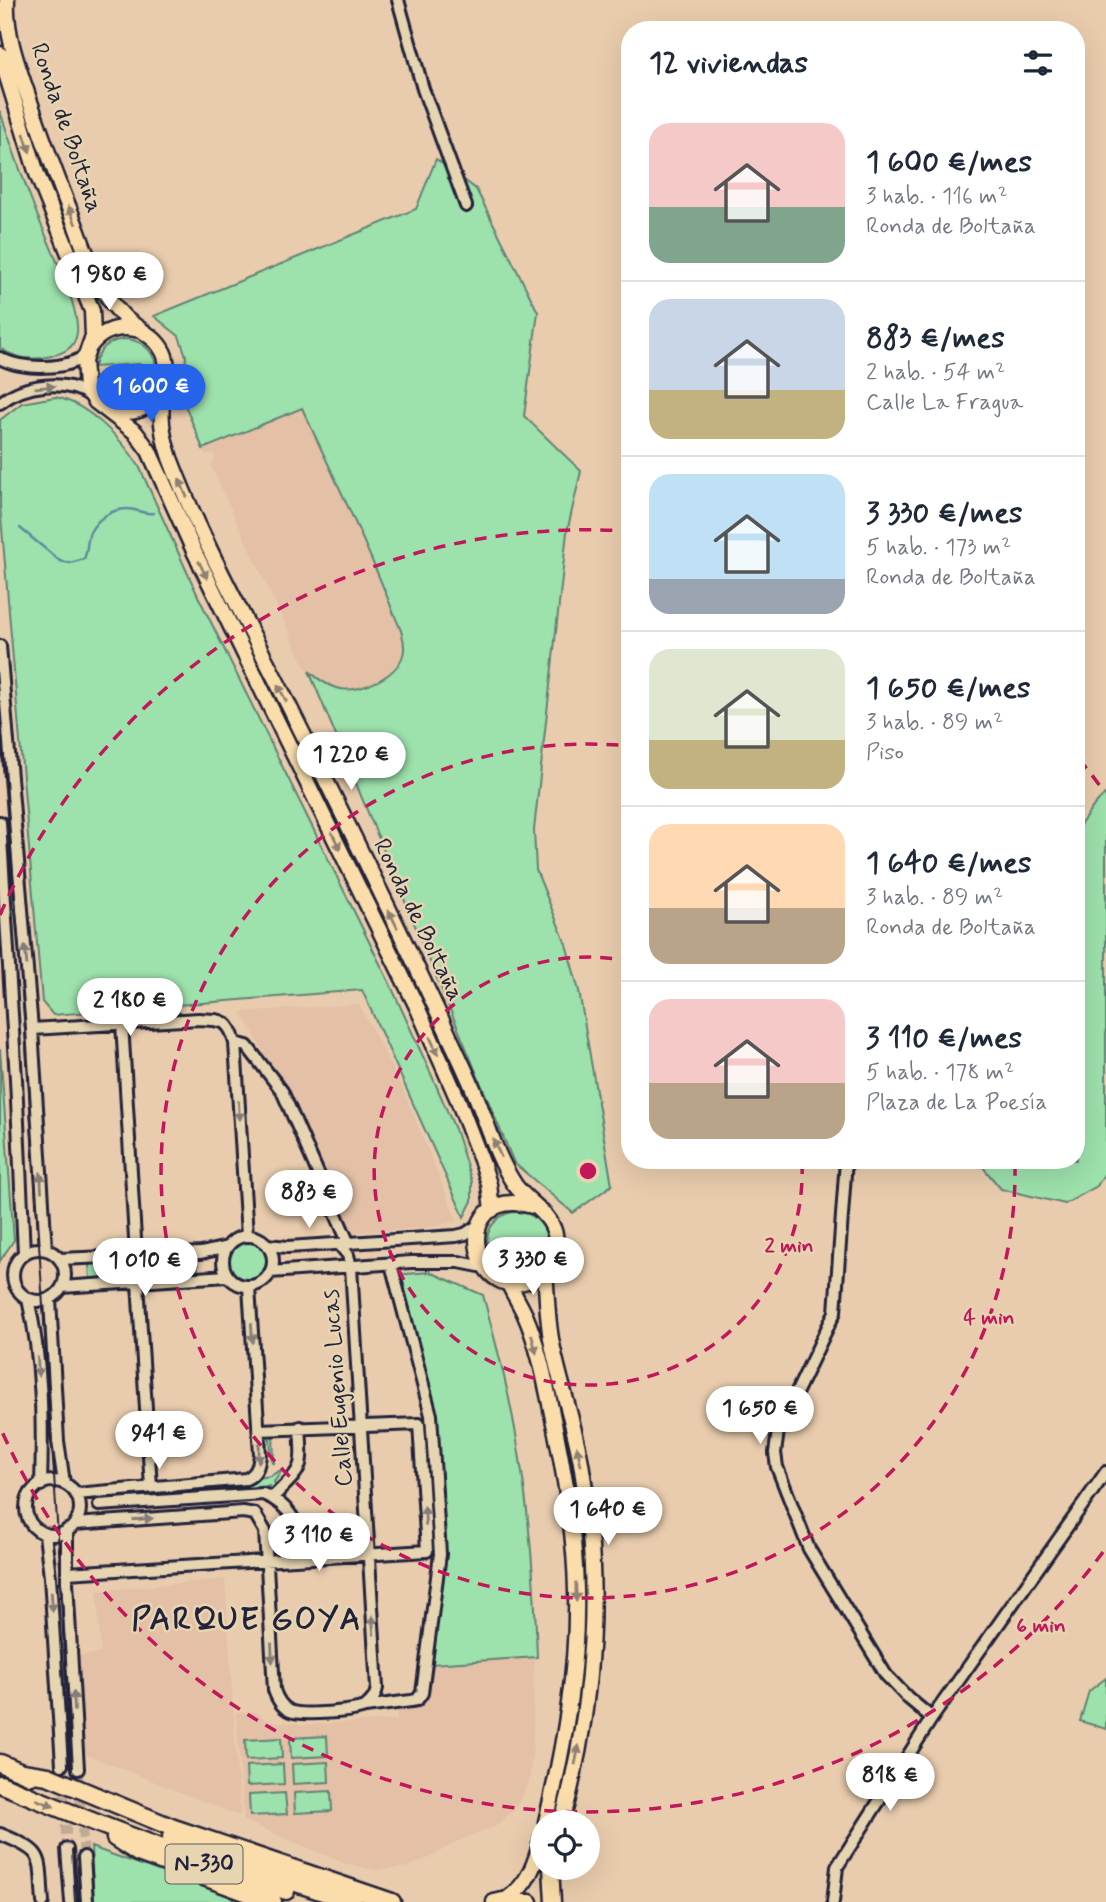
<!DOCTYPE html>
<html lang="es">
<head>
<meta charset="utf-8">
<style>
  :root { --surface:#fff; --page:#f2f2f3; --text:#1f2937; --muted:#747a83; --line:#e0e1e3; --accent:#2563eb }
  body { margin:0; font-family:Mynerve,sans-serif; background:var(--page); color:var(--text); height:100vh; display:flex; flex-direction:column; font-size:26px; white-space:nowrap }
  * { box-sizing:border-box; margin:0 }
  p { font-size:23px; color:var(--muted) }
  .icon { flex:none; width:38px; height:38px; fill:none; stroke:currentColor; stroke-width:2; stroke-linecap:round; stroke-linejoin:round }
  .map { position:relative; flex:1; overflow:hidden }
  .side { position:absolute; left:621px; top:21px; width:464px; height:1148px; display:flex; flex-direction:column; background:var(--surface); border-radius:28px; box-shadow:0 7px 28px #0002 }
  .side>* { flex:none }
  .controls { position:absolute; left:530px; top:1810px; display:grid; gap:14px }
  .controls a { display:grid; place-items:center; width:70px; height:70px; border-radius:50%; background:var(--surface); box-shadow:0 7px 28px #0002; font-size:35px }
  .price { position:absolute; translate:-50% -60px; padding:0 16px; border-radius:24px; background:#fff; color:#222; font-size:23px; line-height:46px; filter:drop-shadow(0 2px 4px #0008) }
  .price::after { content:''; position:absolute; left:50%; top:42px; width:21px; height:16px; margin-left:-10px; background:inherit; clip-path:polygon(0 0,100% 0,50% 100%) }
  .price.current { background:var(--accent); color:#fff }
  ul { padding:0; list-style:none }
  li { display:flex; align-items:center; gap:21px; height:175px; padding:0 28px }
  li+li { border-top:2px solid var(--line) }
  li span { display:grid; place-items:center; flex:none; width:196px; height:140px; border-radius:21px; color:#555 }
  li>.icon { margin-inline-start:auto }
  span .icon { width:84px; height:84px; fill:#fffc; stroke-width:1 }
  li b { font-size:30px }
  h2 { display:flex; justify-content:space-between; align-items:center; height:84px; padding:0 28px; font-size:30px }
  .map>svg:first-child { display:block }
  .built { fill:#e3c0a6 }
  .green { fill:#9de1ac; stroke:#608274; stroke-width:2 }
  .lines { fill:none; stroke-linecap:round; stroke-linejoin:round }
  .stream { stroke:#5c8c9d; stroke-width:2.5 }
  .minor-tunnel { stroke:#c1aa96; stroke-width:10; stroke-dasharray:10 5; stroke-linecap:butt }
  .minor-casing { stroke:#22223b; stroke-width:16 }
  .major-casing { stroke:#22223b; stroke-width:19 }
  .highway-casing { stroke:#22223b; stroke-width:21 }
  .minor { stroke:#e7d5b2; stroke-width:10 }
  .major { stroke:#faddab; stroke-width:14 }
  .highway { stroke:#faddab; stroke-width:16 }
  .tram { stroke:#22223b; stroke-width:2 }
  .oneway { fill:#8e8073 }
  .oneway2 { fill:#847c76 }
  .ring { fill:none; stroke:#c2185b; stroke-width:3.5; stroke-dasharray:12 9 }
  .labels { text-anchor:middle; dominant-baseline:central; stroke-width:5; stroke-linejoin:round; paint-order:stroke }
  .shield { fill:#e7d5b2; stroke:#5d585f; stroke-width:2 }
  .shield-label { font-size:23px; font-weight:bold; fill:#22223b }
  .street-label { font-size:24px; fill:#22223b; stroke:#e7d5b2 }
  .district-label { font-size:32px; font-weight:bold; letter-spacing:2px; fill:#22223b; stroke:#e7d5b2 }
  .centre { fill:#c2185b; stroke:#e7d5b2; stroke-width:3.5 }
  .ring-label { font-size:21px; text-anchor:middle; font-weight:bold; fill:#c2185b; stroke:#e7d5b2; stroke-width:5; stroke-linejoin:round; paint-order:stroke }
</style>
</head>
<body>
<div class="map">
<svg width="1106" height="1902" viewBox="0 0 1106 1902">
  <rect width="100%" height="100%" fill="#e9ccad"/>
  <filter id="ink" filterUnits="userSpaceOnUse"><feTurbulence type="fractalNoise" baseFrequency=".0143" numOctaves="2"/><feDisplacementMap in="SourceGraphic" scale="14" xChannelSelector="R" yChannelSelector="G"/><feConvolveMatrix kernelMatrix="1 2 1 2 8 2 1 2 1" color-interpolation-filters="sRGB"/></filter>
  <g filter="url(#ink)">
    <path class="built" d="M 302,408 L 376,568 L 402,633 L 404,652 L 396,666 L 386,675 L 362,687 L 342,689 L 331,686 L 309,671 L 304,664 L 216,477 L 211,465 L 215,459 L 213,453 L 206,455 L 203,449 Z
      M 359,1004 L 402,1087 L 457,1221 L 433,1227 L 346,1233 L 279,1080 L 242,1012 Z
      M 225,1579 L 240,1816 L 85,1754 L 77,1656 L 101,1653 L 97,1591 Z
      M 534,1657 L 533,1748 L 529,1782 L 514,1810 L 496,1826 L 456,1842 L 429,1858 L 407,1867 L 375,1870 L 344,1863 L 244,1821 L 236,1713 L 257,1712 L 266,1720 L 273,1722 L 299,1723 L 300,1725 L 397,1720 L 397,1705 L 425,1694 L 431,1663 Z"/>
    <path class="green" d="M 0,111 C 11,145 23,179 36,212 C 47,241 80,305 77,333 C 75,348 64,353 51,356 C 33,361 16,359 0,348 Z
      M 436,159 L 476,189 L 538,312 L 524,416 L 581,471 L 567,532 L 534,830 L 536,870 L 566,944 L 579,991 L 612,1185 L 573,1213 L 514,1163 L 309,671 C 318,679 328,687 341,689 C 362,693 402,674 404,650 C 405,633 395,619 390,604 C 364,537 332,473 302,408 L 203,449 L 182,398 L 186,356 L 179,336 L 154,316 L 416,209 Z
      M 128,339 C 146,342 155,353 157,371 L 139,364 L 94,367 C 98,349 109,339 128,339 Z
      M 132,375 L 143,378 L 153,384 C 137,409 104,405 95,378 Z
      M 55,397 C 87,403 122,439 139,466 L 198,596 L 391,986 L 436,1085 L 455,1129 L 472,1182 L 472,1201 L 464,1217 L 362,990 L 53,1015 L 42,1002 L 0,505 L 0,420 L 22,403 Z
      M 1106,793 L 1106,1171 L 1097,1186 L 1065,1204 L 1001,1189 L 977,1160 L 1076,1160 L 1076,831 L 1095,804 Z
      M 0,1049 L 14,1240 L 0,1261 Z
      M487 1242a30 30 0 1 1 60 0a30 30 0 1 1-60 0Z
      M229 1261a19 19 0 1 1 38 0a19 19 0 1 1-38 0Z
      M 197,1256 L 198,1272 L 90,1279 L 89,1263 Z
      M 430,1272 L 483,1295 C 497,1347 511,1399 519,1453 C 530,1520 535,1588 537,1657 L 431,1664 L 440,1554 L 431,1415 L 394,1275 Z
      M 273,1432 L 274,1463 L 272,1463 L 270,1439 L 267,1439 L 266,1463 L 258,1478 L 270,1476 L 283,1469 L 274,1482 L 276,1485 L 271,1491 L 269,1486 L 234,1489 L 234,1485 L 263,1467 L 265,1456 L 263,1433 Z
      M 1106,1678 L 1106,1729 L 1080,1721 L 1089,1691 Z
      M 327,1736 L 328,1756 L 291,1758 L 290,1738 Z
      M 281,1738 L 282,1758 L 246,1760 L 245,1740 Z
      M 328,1762 L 329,1782 L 293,1784 L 292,1764 Z
      M 283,1764 L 284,1784 L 247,1786 L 246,1766 Z
      M 331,1791 L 332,1811 L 295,1813 L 294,1793 Z
      M 285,1793 L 287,1814 L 250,1816 L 249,1795 Z
      M 91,1847 L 246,1902 L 94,1902 Z"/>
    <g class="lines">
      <path class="stream" d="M 20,528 L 60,561 L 70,563 L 84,559 C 88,550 87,537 90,532 C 98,518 112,509 127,509 C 137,509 144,515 154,513"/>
      <path class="minor-tunnel" d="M 62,1765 L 67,1849
        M 78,1769 L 84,1857"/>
      <g class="minor-casing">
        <path id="minor" d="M 398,0 L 423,89 L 466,206
          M 0,358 C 19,370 71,371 86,354
          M 0,403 C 24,384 66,378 92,397
          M 0,646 L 32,1029 L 46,1250
          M 0,822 L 16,1079 L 24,1253
          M 122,1023 L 136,1255
          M 32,1029 L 199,1019 C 222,1020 229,1019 235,1043 L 247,1236
          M 235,1043 L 247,1046 L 282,1091 L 349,1244
          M 846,1160 L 835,1312 L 778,1431 L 775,1453 L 777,1467 L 809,1549 L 886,1675 L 908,1698 L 932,1718
          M223 1261a25 25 0 1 1 50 0a25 25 0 1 1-50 0Z
          M 267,1245 L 288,1247 L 456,1236 L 465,1234 L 479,1225
          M13 1275a26 26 0 1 1 52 0a26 26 0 1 1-52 0Z
          M 60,1259 L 201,1253 L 227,1247
          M 270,1272 L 411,1262 L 459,1262 L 484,1267
          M 138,1283 L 151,1487
          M 62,1287 L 227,1276
          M 28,1299 C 42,1359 43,1424 41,1485
          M 50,1299 L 58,1441 L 64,1483
          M26 1508a27 27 0 1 1 54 0a27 27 0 1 1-54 0Z
          M 76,1494 L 246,1479 C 257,1474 259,1465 260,1454 L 249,1287
          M 272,1498 C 303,1467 303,1472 300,1427
          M 99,1505 L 263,1494 C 292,1505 302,1530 306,1558
          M 75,1524 L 243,1512 L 255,1514 L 265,1531 L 274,1690 C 277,1699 281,1707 290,1711 C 301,1716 357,1712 366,1706 C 373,1701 376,1695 377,1688 L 351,1267 L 348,1255 L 339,1244
          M 67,1530 L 67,1582 L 78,1769
          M 45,1534 L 50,1577 L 62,1765
          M 67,1573 L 427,1551 L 419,1424 L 259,1430
          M 365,1707 L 411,1701 L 417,1700 L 422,1693 L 440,1554 L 431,1415 L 391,1264
          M 0,1834 C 47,1853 39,1855 43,1902
          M 67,1849 L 71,1902
          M 84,1857 L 87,1902
          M 833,1902 L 837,1867 L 932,1718 L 1106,1472"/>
      </g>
      <g class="major-casing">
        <path id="major" d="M 7,0 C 5,31 17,64 27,93 C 41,134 55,173 71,213 C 81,239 90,269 105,293 C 111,302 118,311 125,318 C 139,331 158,336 165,356 C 170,372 164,387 162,403 C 160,421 164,441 170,458 C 200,537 242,613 280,688 C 336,800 391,912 444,1025 C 454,1047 465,1069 474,1091 C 487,1122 496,1157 515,1185 C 528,1203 550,1212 555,1234 C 558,1250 552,1266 538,1275 C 473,1318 444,1182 533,1206
          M 0,54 L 37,174 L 92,311 L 93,336 L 84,361 L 86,387 L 96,402 L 135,432 L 149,451 L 194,551 L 418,1009 L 458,1100 L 483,1165 L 489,1184 L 492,1210
          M 90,346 C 102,330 120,325 140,330
          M 110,410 C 132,417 153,408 164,388
          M 545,1270 C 547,1294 547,1320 552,1344 C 560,1384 574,1423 581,1463 C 602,1582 594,1705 562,1822
          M 508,1282 C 513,1293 520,1304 525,1315 C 540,1349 547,1391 555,1428 C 566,1481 575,1536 576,1591 C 578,1669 564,1746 546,1822
          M 551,1867 L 553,1902
          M 507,1899 C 529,1884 536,1862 542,1837
          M 494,1902 L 507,1899 L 530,1902"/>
      </g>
      <g class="highway-casing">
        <path id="highway" d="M 0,1763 L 31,1776
          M 22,1772 L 48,1776 L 171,1827 L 392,1902
          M 0,1784 C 94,1823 189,1860 286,1891
          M 171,1837 L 221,1858 L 353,1902
          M 115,1838 L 138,1853 L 273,1902"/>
      </g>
      <use href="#minor" class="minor"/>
      <use href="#major" class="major"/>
      <use href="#highway" class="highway"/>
      <path class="tram" d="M 0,702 L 25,1029 L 73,1767
        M 72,1850 L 75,1902"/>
    </g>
    <defs><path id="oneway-solid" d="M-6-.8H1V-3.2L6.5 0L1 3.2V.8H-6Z" transform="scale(1.75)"/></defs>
    <g class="oneway">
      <use href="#oneway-solid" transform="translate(27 143) rotate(72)"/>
      <use href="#oneway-solid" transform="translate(72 215) rotate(-112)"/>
      <use href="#oneway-solid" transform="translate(183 488) rotate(-114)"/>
      <use href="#oneway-solid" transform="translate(203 570) rotate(64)"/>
      <use href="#oneway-solid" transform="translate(282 693) rotate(-117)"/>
      <use href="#oneway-solid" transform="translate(336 841) rotate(64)"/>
      <use href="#oneway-solid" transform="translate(393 919) rotate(-116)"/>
      <use href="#oneway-solid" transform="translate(434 1046) rotate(66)"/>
      <use href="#oneway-solid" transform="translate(497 1148) rotate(-114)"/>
      <use href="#oneway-solid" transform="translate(534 1344) rotate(75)"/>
      <use href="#oneway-solid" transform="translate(579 1456) rotate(-102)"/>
      <use href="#oneway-solid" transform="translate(576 1592) rotate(89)"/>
      <use href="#oneway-solid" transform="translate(577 1755) rotate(-79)"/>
      <use href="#oneway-solid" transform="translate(45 1803) rotate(22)"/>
    </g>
    <g class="oneway2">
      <use href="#oneway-solid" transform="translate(45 387) rotate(-5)"/>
      <use href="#oneway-solid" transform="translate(26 955) rotate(-95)"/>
      <use href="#oneway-solid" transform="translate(239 1111) rotate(87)"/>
      <use href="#oneway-solid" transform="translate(41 1182) rotate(-93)"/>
      <use href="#oneway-solid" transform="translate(252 1333) rotate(86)"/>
      <use href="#oneway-solid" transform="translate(38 1367) rotate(87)"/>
      <use href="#oneway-solid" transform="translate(259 1453) rotate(92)"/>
      <use href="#oneway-solid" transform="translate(425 1516) rotate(-94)"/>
      <use href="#oneway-solid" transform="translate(143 1519) rotate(-4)"/>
      <use href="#oneway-solid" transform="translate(52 1602) rotate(86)"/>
      <use href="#oneway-solid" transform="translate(373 1625) rotate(-94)"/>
      <use href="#oneway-solid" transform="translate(272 1653) rotate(87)"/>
      <use href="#oneway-solid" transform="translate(74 1701) rotate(-93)"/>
    </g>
  </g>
  <g class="ring">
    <path d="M802 1162A214 214 0 1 1 629 961"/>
    <path d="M1015 1164A427 427 0 1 1 629 746"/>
    <path d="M1103 1552A641 641 0 0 1 0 1427M0 915A641 641 0 0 1 627 531M1079 759A641 641 0 0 1 1103 790"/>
  </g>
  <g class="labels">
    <rect class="shield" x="165.5" y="1844.5" width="77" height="39" rx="5"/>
    <g class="shield-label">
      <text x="204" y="1864">N-330</text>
    </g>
    <g class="street-label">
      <text transform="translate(66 128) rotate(71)">Ronda de Boltaña</text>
      <text transform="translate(418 920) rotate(64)">Ronda de Boltaña</text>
      <text transform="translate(338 1388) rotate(-94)">Calle Eugenio Lucas</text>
    </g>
    <g class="district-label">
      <text x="247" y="1620">PARQUE GOYA</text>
    </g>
  </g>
  <circle cx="588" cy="1171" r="10" class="centre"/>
  <g class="ring-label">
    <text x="789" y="1252">2 min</text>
    <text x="989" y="1324">4 min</text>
    <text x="1041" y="1632">6 min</text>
  </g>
</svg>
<div class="controls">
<a><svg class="icon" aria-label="locate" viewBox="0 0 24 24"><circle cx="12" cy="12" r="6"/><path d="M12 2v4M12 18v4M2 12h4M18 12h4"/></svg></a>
</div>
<b class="price" style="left:109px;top:312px">1 980 €</b>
<b class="price current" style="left:151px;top:424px">1 600 €</b>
<b class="price" style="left:351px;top:792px">1 220 €</b>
<b class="price" style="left:130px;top:1038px">2 180 €</b>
<b class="price" style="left:309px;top:1230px">883 €</b>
<b class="price" style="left:533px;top:1297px">3 330 €</b>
<b class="price" style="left:145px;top:1298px">1 010 €</b>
<b class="price" style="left:760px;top:1446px">1 650 €</b>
<b class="price" style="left:159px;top:1471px">941 €</b>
<b class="price" style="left:608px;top:1547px">1 640 €</b>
<b class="price" style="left:319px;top:1573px">3 110 €</b>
<b class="price" style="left:890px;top:1813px">818 €</b>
<section class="side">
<h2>12 viviendas<svg class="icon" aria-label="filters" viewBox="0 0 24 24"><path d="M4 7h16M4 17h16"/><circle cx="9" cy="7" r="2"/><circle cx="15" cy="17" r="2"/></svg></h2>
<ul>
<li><span style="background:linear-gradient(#f6c9c9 60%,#7fa58c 0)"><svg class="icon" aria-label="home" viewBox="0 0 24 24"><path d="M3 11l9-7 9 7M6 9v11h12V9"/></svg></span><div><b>1 600 €/mes</b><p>3 hab. · 116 m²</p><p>Ronda de Boltaña</p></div></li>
<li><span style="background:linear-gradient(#c9d6e8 65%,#c2b280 0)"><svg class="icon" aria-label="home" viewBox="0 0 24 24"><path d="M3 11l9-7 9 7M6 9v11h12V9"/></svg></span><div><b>883 €/mes</b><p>2 hab. · 54 m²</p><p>Calle La Fragua</p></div></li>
<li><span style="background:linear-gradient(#bfe0f5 75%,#9aa5b1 0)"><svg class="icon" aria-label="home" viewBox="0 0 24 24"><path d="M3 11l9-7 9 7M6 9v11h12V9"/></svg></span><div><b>3 330 €/mes</b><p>5 hab. · 173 m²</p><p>Ronda de Boltaña</p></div></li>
<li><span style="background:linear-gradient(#dfe7d0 65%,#c2b280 0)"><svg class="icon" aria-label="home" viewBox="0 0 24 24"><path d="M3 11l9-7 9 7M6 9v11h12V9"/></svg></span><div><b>1 650 €/mes</b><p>3 hab. · 89 m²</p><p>Piso</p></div></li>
<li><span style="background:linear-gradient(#ffd9b3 60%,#b9a48a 0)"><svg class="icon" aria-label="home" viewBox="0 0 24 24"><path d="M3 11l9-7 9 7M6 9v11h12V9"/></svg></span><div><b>1 640 €/mes</b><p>3 hab. · 89 m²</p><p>Ronda de Boltaña</p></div></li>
<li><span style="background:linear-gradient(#f6c9c9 60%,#b9a48a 0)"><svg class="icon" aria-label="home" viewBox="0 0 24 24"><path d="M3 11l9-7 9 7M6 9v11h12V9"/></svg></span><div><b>3 110 €/mes</b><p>5 hab. · 178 m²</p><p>Plaza de La Poesía</p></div></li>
</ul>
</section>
</div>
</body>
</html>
